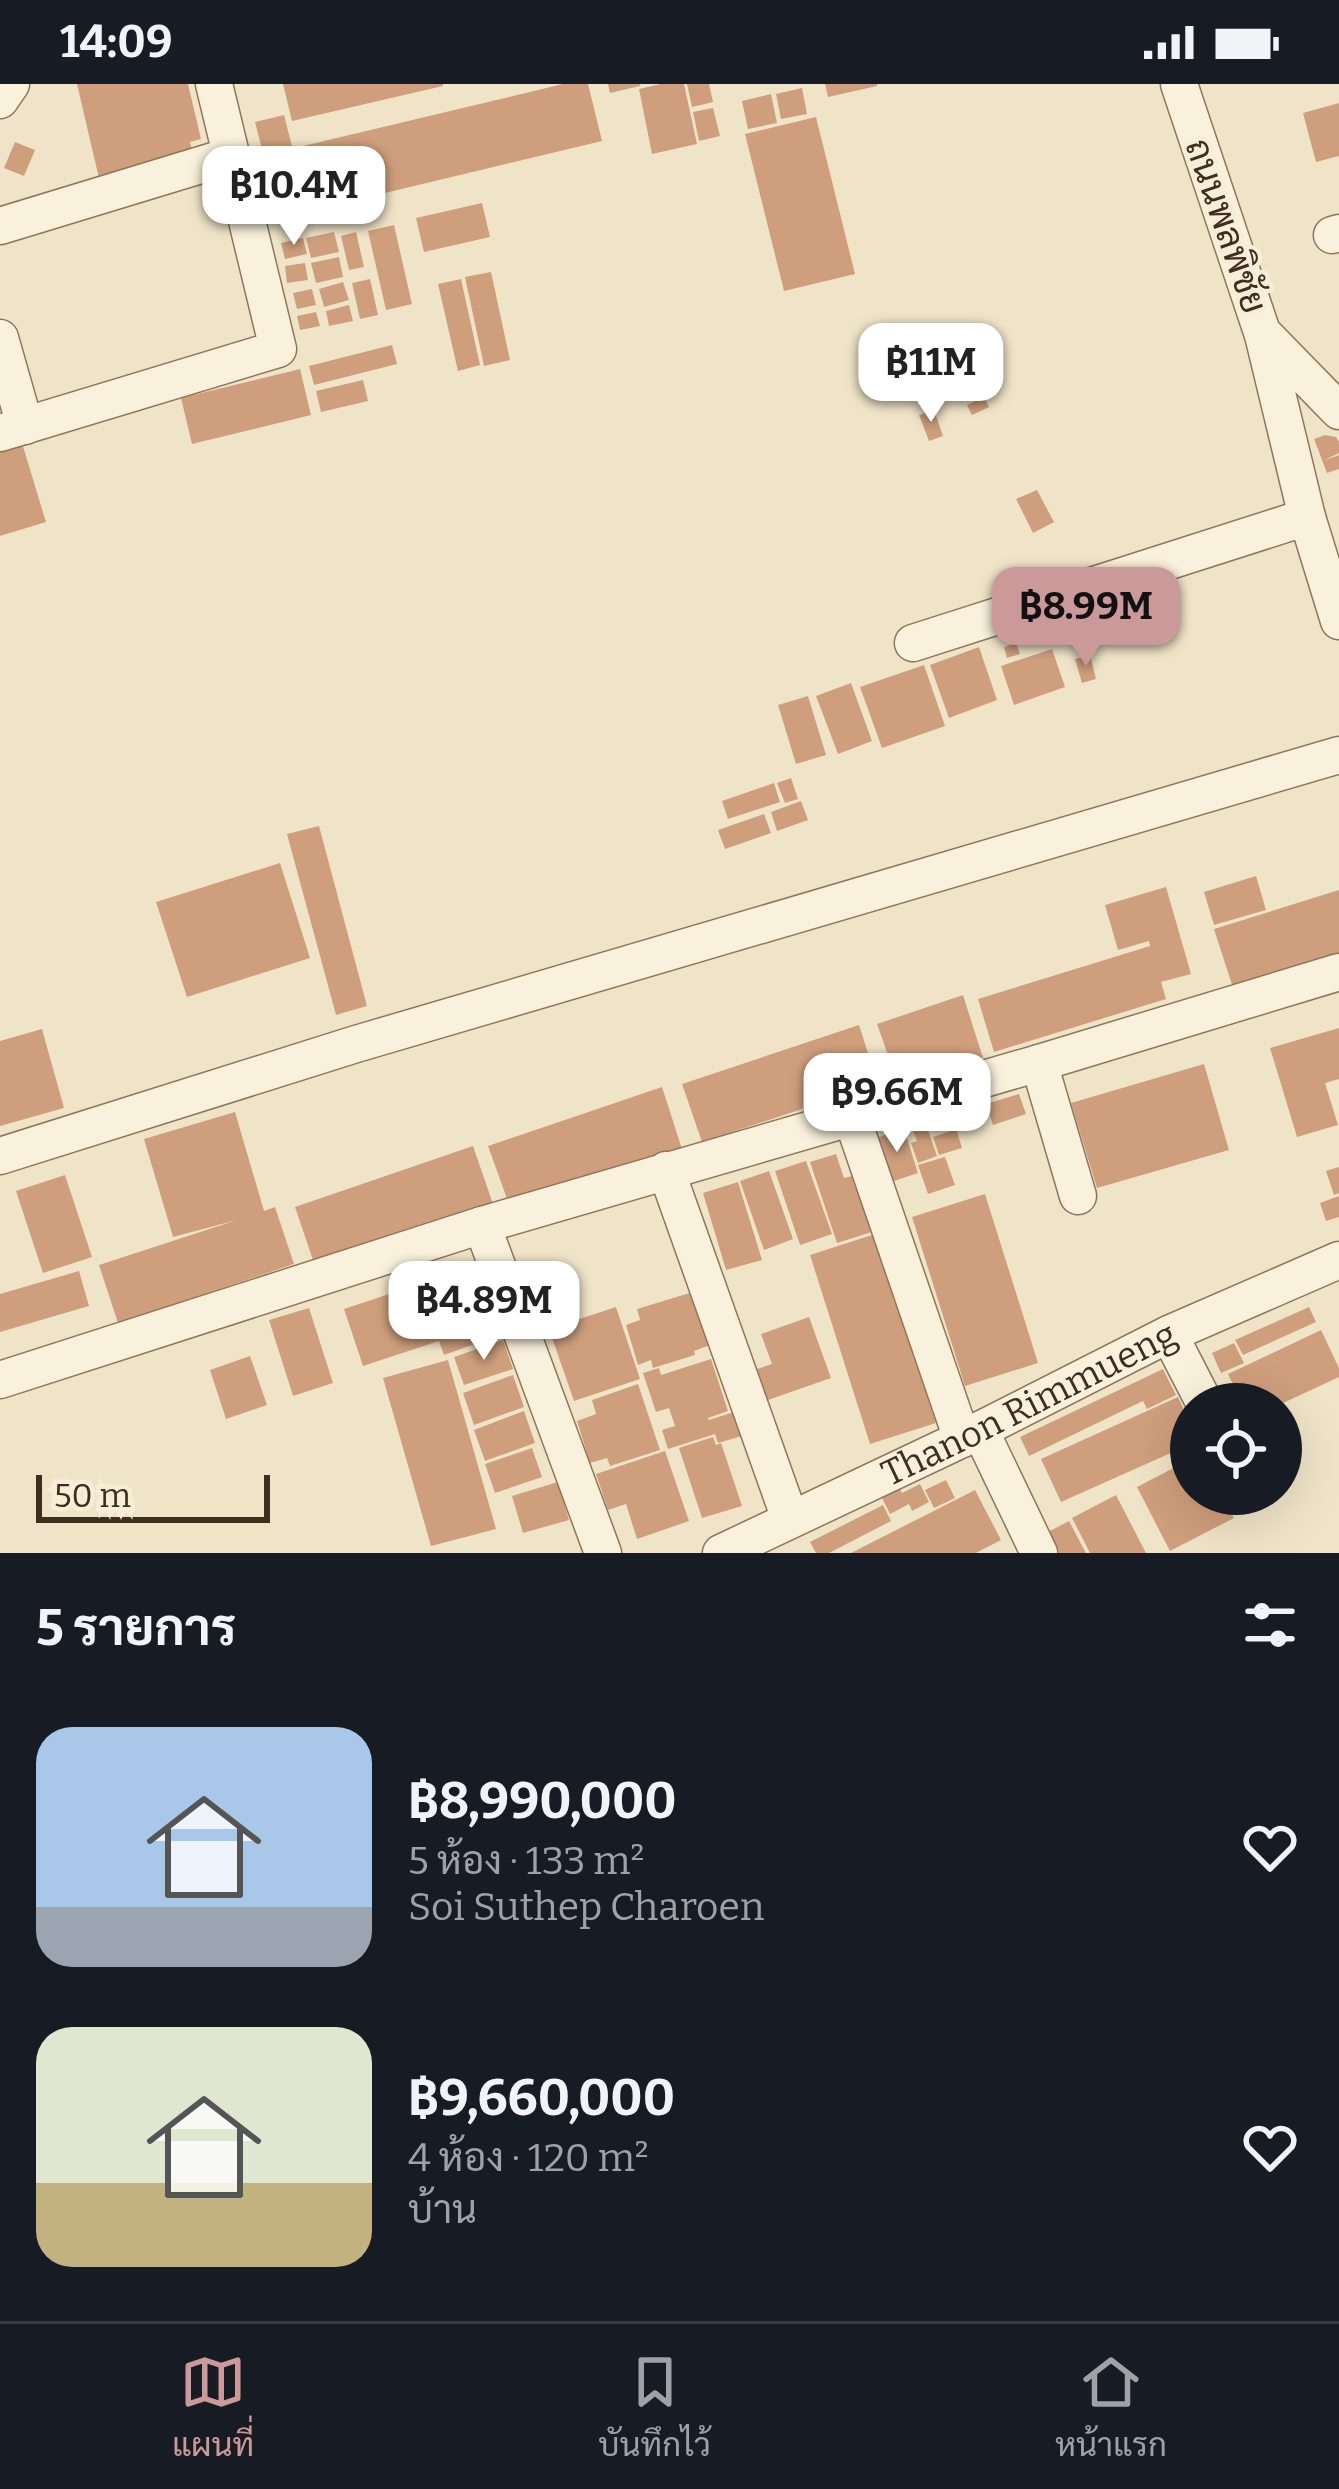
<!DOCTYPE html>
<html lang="th">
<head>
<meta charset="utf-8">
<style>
  :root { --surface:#171b24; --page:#242831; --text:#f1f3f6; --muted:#9ea1a6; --line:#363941; --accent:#cc999b }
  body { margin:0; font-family:Bitter,Sarabun,serif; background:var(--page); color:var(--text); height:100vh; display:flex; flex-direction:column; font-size:45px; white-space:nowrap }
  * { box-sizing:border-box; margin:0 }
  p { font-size:39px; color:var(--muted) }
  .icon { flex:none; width:66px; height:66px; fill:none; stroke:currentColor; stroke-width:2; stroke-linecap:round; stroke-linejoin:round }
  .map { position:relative; height:1469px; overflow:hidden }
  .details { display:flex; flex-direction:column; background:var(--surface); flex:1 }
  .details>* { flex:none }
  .controls { position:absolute; left:1170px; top:1299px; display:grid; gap:24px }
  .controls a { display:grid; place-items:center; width:132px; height:132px; border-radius:50%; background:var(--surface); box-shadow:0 12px 48px #0002; font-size:60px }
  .scale { position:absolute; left:36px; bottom:30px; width:234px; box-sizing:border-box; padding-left:12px; border:6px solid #3d2e20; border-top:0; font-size:33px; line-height:42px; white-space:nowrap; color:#3d2e20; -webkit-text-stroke:9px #f7eed8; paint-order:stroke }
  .price { position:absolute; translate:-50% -102px; padding:0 27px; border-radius:24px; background:#fff; color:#222; font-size:39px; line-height:78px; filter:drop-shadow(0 3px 6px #0008) }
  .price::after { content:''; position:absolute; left:50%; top:72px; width:36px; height:27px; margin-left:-18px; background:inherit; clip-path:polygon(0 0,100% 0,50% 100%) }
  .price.current { background:var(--accent); color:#111 }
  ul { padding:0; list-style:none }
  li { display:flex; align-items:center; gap:36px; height:300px; padding:0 36px }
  li span { display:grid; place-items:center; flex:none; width:336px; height:240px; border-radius:36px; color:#555 }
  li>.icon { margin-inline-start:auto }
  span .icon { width:144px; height:144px; fill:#fffc; stroke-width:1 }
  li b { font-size:51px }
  h2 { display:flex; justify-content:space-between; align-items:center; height:144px; padding:0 36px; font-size:51px }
  .status { display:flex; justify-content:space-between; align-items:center; height:84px; padding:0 60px; background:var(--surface); direction:ltr }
  .status svg { height:33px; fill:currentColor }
  .menu { display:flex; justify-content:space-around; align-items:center; height:168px; border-top:3px solid var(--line); background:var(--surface); font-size:33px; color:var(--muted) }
  .menu a { display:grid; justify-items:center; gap:6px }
  .menu .current { color:var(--accent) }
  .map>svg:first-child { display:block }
  .building { fill:#cf9f7d }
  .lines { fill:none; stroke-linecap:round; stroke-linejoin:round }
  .minor-casing { stroke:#8d765c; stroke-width:39 }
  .minor { stroke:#faf1dc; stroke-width:36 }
  .labels { text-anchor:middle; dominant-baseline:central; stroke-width:9; stroke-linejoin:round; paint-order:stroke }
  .street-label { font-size:36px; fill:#3d2e20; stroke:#f7eed8 }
</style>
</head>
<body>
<div class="status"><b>14:09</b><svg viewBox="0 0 49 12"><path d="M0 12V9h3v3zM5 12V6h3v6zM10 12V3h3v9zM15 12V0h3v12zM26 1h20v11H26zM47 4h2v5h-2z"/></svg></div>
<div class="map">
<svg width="1339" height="1469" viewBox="0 0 1339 1469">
  <rect width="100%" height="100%" fill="#f0e4c8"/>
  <path class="building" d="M 77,0 L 188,0 L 201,55 L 190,58 L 196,81 L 101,103 Z
    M 283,0 L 443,0 L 443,2 L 292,37 Z
    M 563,0 L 588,0 L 602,57 L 314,126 L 299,63 Z
    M 608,0 L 640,0 L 640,2 L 610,9 Z
    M 661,0 L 684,0 L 697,60 L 652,70 L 639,5 Z
    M 687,0 L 709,0 L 713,18 L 692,23 Z
    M 825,0 L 877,0 L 877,2 L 828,13 Z
    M 802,4 L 807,30 L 781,35 L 776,10 Z
    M 771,10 L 777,39 L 748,45 L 742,17 Z
    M 1339,19 L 1339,72 L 1316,78 L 1303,29 Z
    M 713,24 L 720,52 L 699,57 L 693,28 Z
    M 284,31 L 294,70 L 265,77 L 255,38 Z
    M 816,33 L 855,190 L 784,207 L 745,50 Z
    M 15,58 L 35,66 L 24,92 L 4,84 Z
    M 482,119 L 490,153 L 424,168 L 416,134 Z
    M 394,141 L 412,220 L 386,226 L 368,147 Z
    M 334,148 L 339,168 L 311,174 L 306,154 Z
    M 356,148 L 364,183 L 349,186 L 341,152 Z
    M 303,154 L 307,170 L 285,175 L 281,159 Z
    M 339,173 L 343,193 L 316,199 L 311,179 Z
    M 305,179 L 308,196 L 287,199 L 285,182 Z
    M 491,188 L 510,276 L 484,282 L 465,193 Z
    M 370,195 L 378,231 L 360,235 L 352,199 Z
    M 461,195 L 480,281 L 458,287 L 438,200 Z
    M 343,198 L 349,216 L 324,223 L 319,205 Z
    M 312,205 L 316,221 L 297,225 L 293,209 Z
    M 349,221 L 353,237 L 329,242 L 326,227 Z
    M 316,228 L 320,242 L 300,246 L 297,232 Z
    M 392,261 L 397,280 L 314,301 L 309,282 Z
    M 300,285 L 311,331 L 192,360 L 181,314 Z
    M 363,296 L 368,317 L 321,328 L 316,307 Z
    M 984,313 L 989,323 L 972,331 L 967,321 Z
    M 934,326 L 943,352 L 929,357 L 919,331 Z
    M 1325,351 L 1336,353 L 1339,358 L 1339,369 L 1323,377 L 1339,371 L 1339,385 L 1327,389 L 1314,355 Z
    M 22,359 L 46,438 L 0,452 L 0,365 Z
    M 1037,406 L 1054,438 L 1033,449 L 1016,415 Z
    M 1016,559 L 1020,570 L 1007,574 L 1004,563 Z
    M 979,563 L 997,616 L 949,634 L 930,581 Z
    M 1052,565 L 1065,603 L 1014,621 L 1001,582 Z
    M 1090,571 L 1096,595 L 1082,599 L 1075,575 Z
    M 924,581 L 945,642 L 882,664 L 860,603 Z
    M 851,599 L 872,657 L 838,670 L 816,612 Z
    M 808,612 L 826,671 L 796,680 L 778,621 Z
    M 791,694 L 798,715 L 785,719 L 777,699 Z
    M 774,699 L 780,718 L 728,735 L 722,717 Z
    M 801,717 L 808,736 L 777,747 L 771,728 Z
    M 764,730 L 771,749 L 725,765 L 718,746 Z
    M 319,742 L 367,922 L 336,931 L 287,750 Z
    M 280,779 L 310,874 L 187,913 L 156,818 Z
    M 1256,792 L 1266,826 L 1214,841 L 1204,808 Z
    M 1166,803 L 1191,890 L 1161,898 L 1166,915 L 994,968 L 978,915 L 1150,862 L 1149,857 L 1118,866 L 1105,821 Z
    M 1339,806 L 1339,873 L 1234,907 L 1214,845 Z
    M 963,911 L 983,974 L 899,1002 L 877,940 Z
    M 859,941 L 878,1000 L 702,1058 L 682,1000 Z
    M 1339,944 L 1339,995 L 1325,999 L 1338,1041 L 1297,1053 L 1270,964 Z
    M 42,945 L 64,1024 L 0,1042 L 0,957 Z
    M 1204,980 L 1229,1066 L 1097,1104 L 1071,1019 Z
    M 662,1003 L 682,1065 L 510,1123 L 488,1062 Z
    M 1019,1010 L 1026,1030 L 993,1041 L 986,1020 Z
    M 235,1028 L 264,1127 L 275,1123 L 294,1180 L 118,1239 L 99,1181 L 237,1136 L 173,1153 L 144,1055 Z
    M 926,1040 L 937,1072 L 918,1079 L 911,1059 L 917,1057 L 912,1044 Z
    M 904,1045 L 918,1089 L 891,1098 L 876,1054 Z
    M 956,1045 L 962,1064 L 939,1071 L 933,1053 Z
    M 473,1062 L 493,1120 L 315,1182 L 295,1123 Z
    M 836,1070 L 844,1094 L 856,1091 L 875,1147 L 837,1159 L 810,1078 Z
    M 945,1073 L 955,1101 L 928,1110 L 918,1081 Z
    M 806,1077 L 832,1150 L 800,1161 L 775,1087 Z
    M 1339,1083 L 1339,1109 L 1334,1111 L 1326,1087 Z
    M 769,1087 L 793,1155 L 764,1166 L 740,1097 Z
    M 65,1091 L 92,1173 L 43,1189 L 16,1107 Z
    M 738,1098 L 762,1176 L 726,1186 L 703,1109 Z
    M 985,1110 L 1038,1279 L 965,1302 L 912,1133 Z
    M 1339,1112 L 1339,1133 L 1326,1137 L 1320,1119 Z
    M 875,1150 L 936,1339 L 870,1360 L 810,1171 Z
    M 483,1179 L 506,1249 L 444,1271 L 439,1257 L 363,1282 L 344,1225 Z
    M 79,1187 L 89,1222 L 0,1248 L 0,1210 Z
    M 693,1208 L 710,1261 L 694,1267 L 695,1271 L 653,1284 L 651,1276 L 638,1281 L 626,1241 L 640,1236 L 637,1225 Z
    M 616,1223 L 640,1295 L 574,1317 L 549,1245 Z
    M 1309,1223 L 1316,1238 L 1243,1271 L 1235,1256 Z
    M 309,1224 L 333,1299 L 293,1312 L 269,1236 Z
    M 809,1233 L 831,1294 L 765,1317 L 754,1286 L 772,1280 L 761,1250 Z
    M 1321,1246 L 1339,1284 L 1339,1293 L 1281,1320 L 1242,1320 L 1228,1290 Z
    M 503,1256 L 513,1285 L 464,1301 L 454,1273 Z
    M 1234,1259 L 1244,1279 L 1221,1289 L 1212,1269 Z
    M 250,1272 L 267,1321 L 226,1335 L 210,1286 Z
    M 711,1275 L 728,1327 L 708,1334 L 709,1336 L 737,1327 L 745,1351 L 718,1359 L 715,1350 L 668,1365 L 662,1346 L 675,1342 L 669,1324 L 656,1328 L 643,1289 L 659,1284 L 661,1291 Z
    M 448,1276 L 496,1445 L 431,1462 L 383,1294 Z
    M 1163,1285 L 1176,1311 L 1147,1325 L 1143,1317 L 1029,1372 L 1020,1353 Z
    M 513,1291 L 524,1323 L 474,1341 L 463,1309 Z
    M 638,1300 L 660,1366 L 610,1382 L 607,1374 L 590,1379 L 577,1337 L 596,1330 L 592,1316 Z
    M 1178,1313 L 1191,1341 L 1191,1360 L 1061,1418 L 1041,1375 Z
    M 524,1327 L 535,1359 L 485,1377 L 474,1346 Z
    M 713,1353 L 716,1361 L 721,1359 L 742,1422 L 702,1434 L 679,1364 Z
    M 532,1364 L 542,1393 L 495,1409 L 485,1380 Z
    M 665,1367 L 689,1437 L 637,1455 L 626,1420 L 608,1426 L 596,1390 Z
    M 1185,1378 L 1191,1390 L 1191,1410 L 1233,1410 L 1235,1415 L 1226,1419 L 1234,1434 L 1170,1467 L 1137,1403 Z
    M 946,1396 L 955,1414 L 934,1424 L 925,1406 Z
    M 558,1398 L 569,1436 L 523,1449 L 512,1412 Z
    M 920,1400 L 929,1418 L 912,1427 L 909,1420 L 890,1430 L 881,1412 L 899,1403 L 902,1409 Z
    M 975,1406 L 1001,1456 L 976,1469 L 851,1469 Z
    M 1116,1411 L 1146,1469 L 1090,1469 L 1072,1434 Z
    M 883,1421 L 891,1437 L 829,1469 L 816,1469 L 810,1458 Z
    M 1069,1437 L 1086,1469 L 1059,1469 L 1048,1448 Z"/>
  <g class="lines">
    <g class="minor-casing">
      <g id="minor">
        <path d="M 1179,0 L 1262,248 L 1339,327"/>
        <path d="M 0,16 L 11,0"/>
        <path d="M 0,142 L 230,72"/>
        <path d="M 1332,151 L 1339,149"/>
        <path d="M 1263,251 L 1307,433 L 1339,537"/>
        <path d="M 0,254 L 25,342"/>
        <path d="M 0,349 L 278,265 L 214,0"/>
        <path d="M 913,559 L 1307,433"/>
        <path d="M 1039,979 L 1078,1112"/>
        <path d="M 852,1034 L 962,1355"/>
        <path d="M 0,1072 L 356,960 L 1339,671"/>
        <path d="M 666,1086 L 790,1435"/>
        <path d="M 482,1141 L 603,1469"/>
        <path d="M 1169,1250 L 1205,1320"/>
        <path d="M 0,1296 L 482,1141 L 1039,979 L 1339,888"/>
        <path d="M 980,1346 L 1039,1469"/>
        <path id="s1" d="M 721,1469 L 962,1355 L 1169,1250 L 1339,1176"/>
      </g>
    </g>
    <use href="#minor" class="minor"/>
  </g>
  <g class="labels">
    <g class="street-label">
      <text transform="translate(1226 142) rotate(71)">ถนนพลพิชัย</text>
      <text stroke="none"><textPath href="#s1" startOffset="342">Thanon Rimmueng</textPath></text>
    </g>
  </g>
</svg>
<div class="controls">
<a><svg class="icon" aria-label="locate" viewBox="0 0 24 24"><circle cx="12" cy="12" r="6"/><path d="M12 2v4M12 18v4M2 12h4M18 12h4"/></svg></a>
</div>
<div class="scale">50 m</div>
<b class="price" style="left:294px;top:164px">฿10.4M</b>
<b class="price" style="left:931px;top:341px">฿11M</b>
<b class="price current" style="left:1086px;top:585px">฿8.99M</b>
<b class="price" style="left:897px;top:1071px">฿9.66M</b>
<b class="price" style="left:484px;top:1279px">฿4.89M</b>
</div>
<section class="details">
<h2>5 รายการ<svg class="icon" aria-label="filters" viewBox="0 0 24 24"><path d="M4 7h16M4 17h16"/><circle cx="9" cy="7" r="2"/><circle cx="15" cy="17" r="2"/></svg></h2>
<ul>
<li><span style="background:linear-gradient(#a9c7e8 75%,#9aa5b1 0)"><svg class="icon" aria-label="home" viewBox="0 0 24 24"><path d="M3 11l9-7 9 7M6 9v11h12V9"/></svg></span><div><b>฿8,990,000</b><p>5 ห้อง · 133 m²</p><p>Soi Suthep Charoen</p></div><svg class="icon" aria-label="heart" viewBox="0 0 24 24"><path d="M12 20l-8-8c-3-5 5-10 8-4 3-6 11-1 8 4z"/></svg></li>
<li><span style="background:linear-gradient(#dfe7d0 65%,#c2b280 0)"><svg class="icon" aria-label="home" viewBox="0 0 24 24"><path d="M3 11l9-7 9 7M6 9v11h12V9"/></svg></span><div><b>฿9,660,000</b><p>4 ห้อง · 120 m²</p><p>บ้าน</p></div><svg class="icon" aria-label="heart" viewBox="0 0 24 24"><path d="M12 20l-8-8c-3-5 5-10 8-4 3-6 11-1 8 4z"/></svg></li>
</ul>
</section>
<nav class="menu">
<a class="current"><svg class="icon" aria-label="map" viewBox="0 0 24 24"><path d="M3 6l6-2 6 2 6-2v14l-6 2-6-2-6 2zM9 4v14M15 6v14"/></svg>แผนที่</a>
<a><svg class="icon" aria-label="saved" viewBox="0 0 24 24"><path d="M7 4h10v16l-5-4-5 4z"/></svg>บันทึกไว้</a>
<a><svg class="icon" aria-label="home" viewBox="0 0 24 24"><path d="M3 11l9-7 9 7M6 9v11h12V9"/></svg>หน้าแรก</a>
</nav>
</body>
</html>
